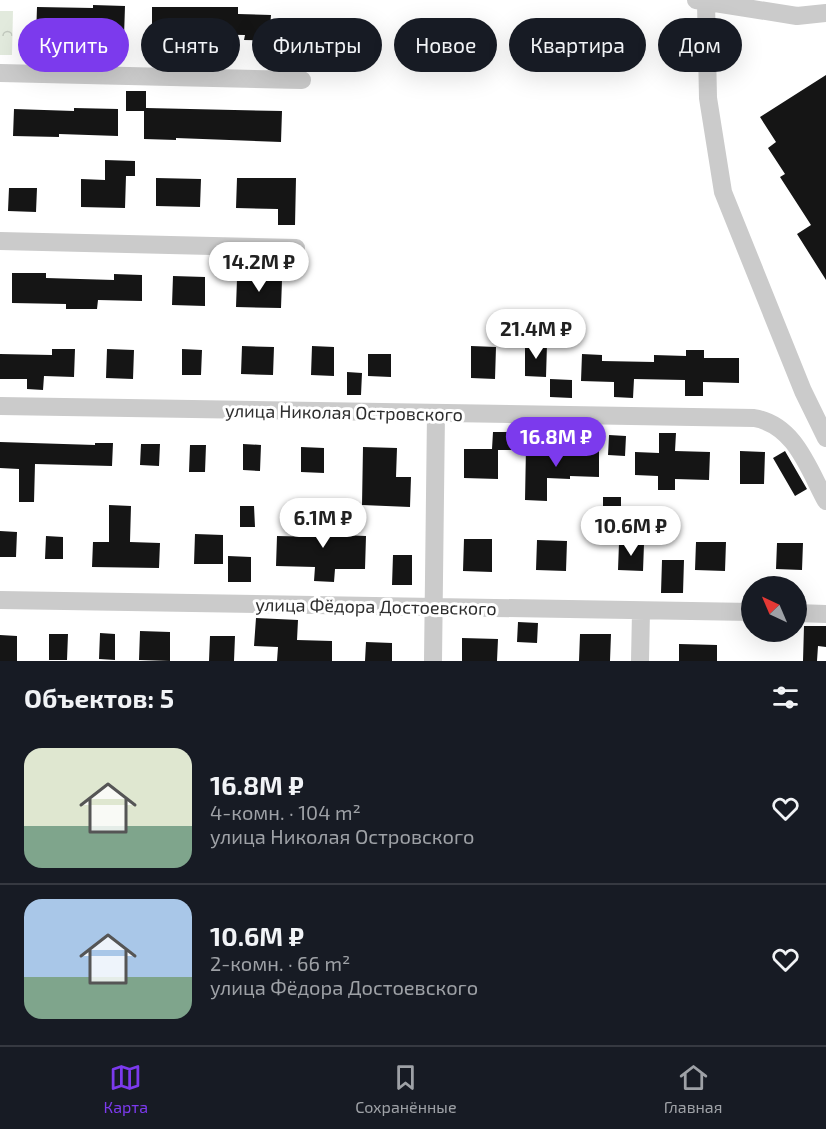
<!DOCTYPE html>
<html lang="ru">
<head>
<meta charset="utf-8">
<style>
  :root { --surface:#171b24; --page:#242831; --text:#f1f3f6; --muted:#9ea1a6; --line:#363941; --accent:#7c3aed }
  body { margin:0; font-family:"Exo 2",sans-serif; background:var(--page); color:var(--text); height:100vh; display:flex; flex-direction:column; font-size:22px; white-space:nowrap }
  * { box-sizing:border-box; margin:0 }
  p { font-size:20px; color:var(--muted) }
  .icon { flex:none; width:33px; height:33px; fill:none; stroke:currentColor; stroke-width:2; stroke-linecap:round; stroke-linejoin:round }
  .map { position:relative; height:661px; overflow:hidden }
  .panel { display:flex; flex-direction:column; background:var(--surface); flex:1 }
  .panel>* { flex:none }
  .top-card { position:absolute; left:18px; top:18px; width:790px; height:54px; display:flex; gap:12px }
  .needle { width:39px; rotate:316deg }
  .controls { position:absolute; left:741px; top:576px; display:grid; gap:12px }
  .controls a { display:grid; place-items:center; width:66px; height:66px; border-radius:50%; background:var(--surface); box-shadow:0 6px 24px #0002; font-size:30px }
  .price { position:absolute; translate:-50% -51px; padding:0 14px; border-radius:21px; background:#fff; color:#222; font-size:20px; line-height:39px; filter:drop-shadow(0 2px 3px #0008) }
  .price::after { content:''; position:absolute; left:50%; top:36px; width:18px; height:14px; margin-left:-9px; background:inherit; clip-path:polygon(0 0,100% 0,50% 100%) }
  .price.current { background:var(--accent); color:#fff }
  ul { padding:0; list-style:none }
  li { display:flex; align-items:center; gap:18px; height:150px; padding:0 24px }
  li+li { border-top:2px solid var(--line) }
  li span { display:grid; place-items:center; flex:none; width:168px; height:120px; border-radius:18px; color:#555 }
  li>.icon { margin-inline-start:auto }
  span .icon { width:72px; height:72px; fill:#fffc; stroke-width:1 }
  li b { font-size:26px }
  h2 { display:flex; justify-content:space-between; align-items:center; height:72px; padding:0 24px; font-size:26px }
  .pill { padding:0 21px; border-radius:27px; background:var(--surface); box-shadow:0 6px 24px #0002; font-size:21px; line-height:54px }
  .pill.current { background:var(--accent); color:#fff }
  .tabs { display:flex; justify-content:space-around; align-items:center; height:84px; border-top:2px solid var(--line); background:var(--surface); font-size:16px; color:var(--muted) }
  .tabs a { display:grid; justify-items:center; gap:3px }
  .tabs .current { color:var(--accent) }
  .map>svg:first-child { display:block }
  .forest { fill:url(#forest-crowns) }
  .building { fill:#151515 }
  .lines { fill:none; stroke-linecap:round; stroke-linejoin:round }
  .minor { stroke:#cbcbcb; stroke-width:18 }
  .labels { text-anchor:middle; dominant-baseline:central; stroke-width:6; stroke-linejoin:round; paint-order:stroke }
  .street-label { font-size:18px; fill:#2e2e2e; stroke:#fff }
</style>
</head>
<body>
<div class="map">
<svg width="826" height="661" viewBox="0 0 826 661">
  <defs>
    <pattern id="forest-crowns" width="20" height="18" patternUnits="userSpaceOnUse" patternTransform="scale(1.5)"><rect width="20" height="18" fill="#e2eadd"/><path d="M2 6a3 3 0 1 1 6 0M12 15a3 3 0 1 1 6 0" fill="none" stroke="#c2c9be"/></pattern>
  </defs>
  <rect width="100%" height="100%" fill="#fff"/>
  <path class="forest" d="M 0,11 L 13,11 L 12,55 L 0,55 Z"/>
  <path class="building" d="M 93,5 L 125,6 L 124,37 L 36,37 L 37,7 L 93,8 Z
    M 152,7 L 238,7 L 238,14 L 271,15 L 270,28 L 296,29 L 295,59 L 280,59 L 281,41 L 244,40 L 245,35 L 181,34 L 181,37 L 152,36 Z
    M 826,75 L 826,280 L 797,234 L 811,225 L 780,177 L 785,174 L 768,148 L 776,142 L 760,117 Z
    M 126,91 L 146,91 L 146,108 L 282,111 L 281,142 L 176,138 L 176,140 L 144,139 L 144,111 L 126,111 Z
    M 74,108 L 118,109 L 118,136 L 59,134 L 59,137 L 13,136 L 14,109 L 74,111 Z
    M 105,160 L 135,161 L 135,176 L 126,176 L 125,208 L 81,207 L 81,179 L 105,180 Z
    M 156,178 L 201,179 L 200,207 L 156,206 Z
    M 237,178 L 296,178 L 295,225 L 278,225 L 278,209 L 236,208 Z
    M 9,188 L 37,188 L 36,212 L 8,211 Z
    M 12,273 L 46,273 L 46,278 L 114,280 L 114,274 L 142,275 L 142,301 L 98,300 L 97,309 L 66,309 L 66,304 L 12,303 Z
    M 173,276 L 205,277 L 205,306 L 172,305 Z
    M 237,279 L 282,280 L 281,308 L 236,307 Z
    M 525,343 L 547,344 L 546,377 L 525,376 Z
    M 242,346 L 274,347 L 273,375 L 241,374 Z
    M 312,346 L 334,347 L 334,376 L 311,375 Z
    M 471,346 L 496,347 L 495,379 L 471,378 Z
    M 52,349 L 75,349 L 74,377 L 44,376 L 43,390 L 27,389 L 27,379 L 0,379 L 0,354 L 52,355 Z
    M 107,349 L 134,350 L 133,379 L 106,378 Z
    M 182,349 L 202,350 L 201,375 L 182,375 Z
    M 686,350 L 704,350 L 704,358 L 739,358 L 739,383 L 703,382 L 703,396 L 685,396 L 685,380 L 634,379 L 633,398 L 614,397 L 614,382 L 581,381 L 582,354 L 602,355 L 602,361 L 654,362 L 654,355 L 686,356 Z
    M 368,354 L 391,354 L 391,377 L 368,376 Z
    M 347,372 L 362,373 L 361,395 L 347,395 Z
    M 550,379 L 572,380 L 572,398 L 550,397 Z
    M 493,432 L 514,432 L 513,450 L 498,450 L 498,479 L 464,478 L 464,449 L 492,449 Z
    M 659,433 L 676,433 L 675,451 L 710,452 L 709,480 L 675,479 L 675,490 L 658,490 L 658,476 L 635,475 L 635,452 L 659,453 Z
    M 609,435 L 626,436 L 625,456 L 608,455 Z
    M 0,442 L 95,445 L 95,443 L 113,443 L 112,466 L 35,464 L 34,502 L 19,502 L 19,469 L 0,468 Z
    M 141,444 L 160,444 L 159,466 L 140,465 Z
    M 243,444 L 261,445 L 260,471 L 243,470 Z
    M 190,445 L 206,445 L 205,472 L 189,472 Z
    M 301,447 L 324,448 L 324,473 L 301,472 Z
    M 363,447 L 397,448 L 396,477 L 411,477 L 410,507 L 362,505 Z
    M 526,447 L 599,451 L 599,477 L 570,476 L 570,479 L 547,478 L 547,501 L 525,500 Z
    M 740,451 L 765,452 L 764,484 L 740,484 Z
    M 785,451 L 807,489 L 795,496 L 773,458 Z
    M 603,497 L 621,497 L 621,511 L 603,511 Z
    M 109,505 L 131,506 L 130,542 L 160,543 L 159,568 L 92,567 L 93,542 L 109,542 Z
    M 240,506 L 254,506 L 255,527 L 240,527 Z
    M 321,508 L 339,509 L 339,535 L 366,536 L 365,569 L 335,569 L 334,582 L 314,581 L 315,567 L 276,566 L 277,536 L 320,537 Z
    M 0,531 L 17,532 L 16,557 L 0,557 Z
    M 195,534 L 223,535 L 223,564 L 194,564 Z
    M 46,536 L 63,537 L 63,559 L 45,559 Z
    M 464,539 L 492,539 L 492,572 L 463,571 Z
    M 537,540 L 567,541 L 566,571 L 536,570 Z
    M 696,542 L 726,542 L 725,571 L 695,570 Z
    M 619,543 L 644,544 L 643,571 L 618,570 Z
    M 777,543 L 803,543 L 802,570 L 776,569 Z
    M 393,555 L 412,555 L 412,585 L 392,585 Z
    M 228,556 L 251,557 L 251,582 L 228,582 Z
    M 662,560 L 684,560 L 683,593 L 661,593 Z
    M 256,618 L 298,620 L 297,640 L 332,641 L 332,661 L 277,661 L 278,647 L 254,646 Z
    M 518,622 L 538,623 L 537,643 L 517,642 Z
    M 804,626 L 826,626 L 826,647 L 818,646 L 817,661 L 803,661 Z
    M 140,631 L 170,632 L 170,661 L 139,660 Z
    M 100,633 L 115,634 L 115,660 L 99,659 Z
    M 49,634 L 68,634 L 67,660 L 49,660 Z
    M 580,634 L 611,634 L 610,661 L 579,661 Z
    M 0,635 L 17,636 L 17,661 L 0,661 Z
    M 210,636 L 235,636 L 234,661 L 209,661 Z
    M 462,638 L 498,639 L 497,661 L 462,661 Z
    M 366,642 L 392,643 L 392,661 L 365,661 Z
    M 679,644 L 717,645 L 717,661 L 679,661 Z"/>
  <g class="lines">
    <path class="minor" d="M 696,0 L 797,16 L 826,13
      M 706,2 L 708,98 L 723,192 L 803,391 L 826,438
      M 0,73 L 302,80
      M 0,241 L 296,248
      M 0,406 L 754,418 C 795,425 808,468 826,501
      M 0,600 L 752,612
      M 796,613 L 826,614
      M 433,661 L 436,413
      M 640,661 L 641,611"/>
  </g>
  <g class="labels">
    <g class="street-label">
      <text transform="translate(344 412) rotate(1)">улица Николая Островского</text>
      <text transform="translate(376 606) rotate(1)">улица Фёдора Достоевского</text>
    </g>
  </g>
</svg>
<div class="controls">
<a><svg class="needle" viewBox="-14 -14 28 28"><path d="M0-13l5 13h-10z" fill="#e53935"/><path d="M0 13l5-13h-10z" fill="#9ea1a6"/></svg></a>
</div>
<b class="price" style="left:259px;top:293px">14.2M ₽</b>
<b class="price" style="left:536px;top:360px">21.4M ₽</b>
<b class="price current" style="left:556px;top:468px">16.8M ₽</b>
<b class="price" style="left:323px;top:549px">6.1M ₽</b>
<b class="price" style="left:631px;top:557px">10.6M ₽</b>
<div class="top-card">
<a class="pill current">Купить</a>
<a class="pill">Снять</a>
<a class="pill">Фильтры</a>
<a class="pill">Новое</a>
<a class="pill">Квартира</a>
<a class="pill">Дом</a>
</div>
</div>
<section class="panel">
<h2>Объектов: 5<svg class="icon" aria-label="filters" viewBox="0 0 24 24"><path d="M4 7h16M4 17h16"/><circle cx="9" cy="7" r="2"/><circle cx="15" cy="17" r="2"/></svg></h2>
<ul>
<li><span style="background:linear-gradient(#dfe7d0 65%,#7fa58c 0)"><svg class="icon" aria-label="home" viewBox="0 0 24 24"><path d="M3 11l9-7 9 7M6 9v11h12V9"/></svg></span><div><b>16.8M ₽</b><p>4-комн. · 104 m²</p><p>улица Николая Островского</p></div><svg class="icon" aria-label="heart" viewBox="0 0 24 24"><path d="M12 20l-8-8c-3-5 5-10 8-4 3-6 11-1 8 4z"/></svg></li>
<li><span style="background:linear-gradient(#a9c7e8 65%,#7fa58c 0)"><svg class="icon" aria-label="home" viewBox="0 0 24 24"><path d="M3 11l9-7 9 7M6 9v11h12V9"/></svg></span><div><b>10.6M ₽</b><p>2-комн. · 66 m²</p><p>улица Фёдора Достоевского</p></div><svg class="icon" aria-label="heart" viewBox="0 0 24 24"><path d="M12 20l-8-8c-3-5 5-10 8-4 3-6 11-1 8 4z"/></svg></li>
</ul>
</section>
<nav class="tabs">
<a class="current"><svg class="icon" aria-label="map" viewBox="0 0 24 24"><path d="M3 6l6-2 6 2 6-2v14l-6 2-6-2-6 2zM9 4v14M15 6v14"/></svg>Карта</a>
<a><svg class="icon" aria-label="saved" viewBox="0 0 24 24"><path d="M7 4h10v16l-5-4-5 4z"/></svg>Сохранённые</a>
<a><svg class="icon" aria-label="home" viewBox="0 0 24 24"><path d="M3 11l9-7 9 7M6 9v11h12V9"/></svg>Главная</a>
</nav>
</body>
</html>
